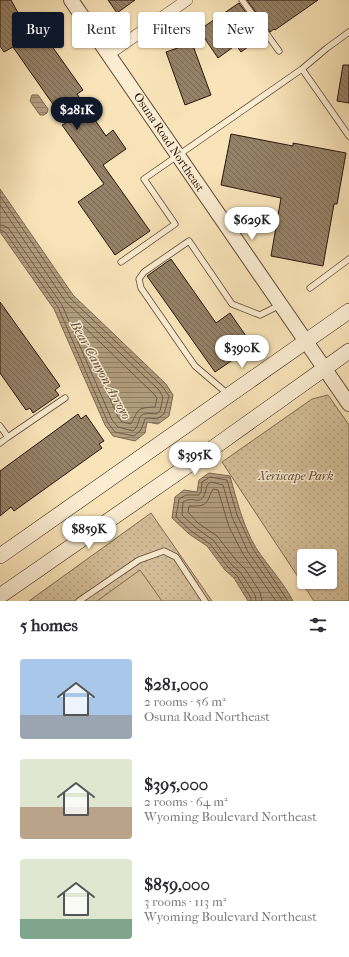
<!DOCTYPE html>
<html lang="en">
<head>
<meta charset="utf-8">
<style>
  :root { --surface:#fff; --page:#f2f2f3; --text:#2b2b33; --muted:#7c7c81; --accent:#111827 }
  body { margin:0; font-family:"IM FELL French Canon",serif; background:var(--page); color:var(--text); height:100vh; display:flex; flex-direction:column; font-size:15px; white-space:nowrap }
  * { box-sizing:border-box; margin:0 }
  p { font-size:13px; color:var(--muted) }
  .icon { flex:none; width:22px; height:22px; fill:none; stroke:currentColor; stroke-width:2; stroke-linecap:round; stroke-linejoin:round }
  .map { position:relative; height:601px; overflow:hidden }
  .side { display:flex; flex-direction:column; background:var(--surface); flex:1 }
  .side>* { flex:none }
  .banner { position:absolute; left:12px; top:12px; width:325px; height:36px; display:flex; gap:8px }
  .tools { position:absolute; left:297px; top:549px; display:grid; gap:8px }
  .tools a { display:grid; place-items:center; width:40px; height:40px; border-radius:4px; background:var(--surface); box-shadow:0 1px 3px #0004; font-size:20px }
  .price { position:absolute; translate:-50% -34px; padding:0 9px; border-radius:14px; background:#fff; color:#222; font-size:13px; line-height:26px; filter:drop-shadow(0 1px 2px #0008) }
  .price::after { content:''; position:absolute; left:50%; top:24px; width:12px; height:9px; margin-left:-6px; background:inherit; clip-path:polygon(0 0,100% 0,50% 100%) }
  .price.active { background:var(--accent); color:#fff }
  ul { padding:0; list-style:none }
  li { display:flex; align-items:center; gap:12px; height:100px; padding:0 20px }
  li span { display:grid; place-items:center; flex:none; width:112px; height:80px; border-radius:4px; color:#555 }
  li>.icon { margin-inline-start:auto }
  span .icon { width:48px; height:48px; fill:#fffc; stroke-width:1 }
  li b { font-size:17px }
  h2 { display:flex; justify-content:space-between; align-items:center; height:48px; padding:0 20px; font-size:17px }
  .pill { padding:0 14px; border-radius:4px; background:var(--surface); box-shadow:0 1px 3px #0004; font-size:14px; line-height:36px }
  .pill.active { background:var(--accent); color:#fff }
  .map>svg:first-child { display:block }
  .grass { fill:url(#grass-dots); stroke:#806b55; fill-rule:evenodd }
  .pitch { fill:#d6c19c; stroke:#806b55 }
  .water { fill:url(#water-rules); stroke:#7b6752 }
  .lines { fill:none; stroke-linecap:round; stroke-linejoin:round }
  .shore { stroke:#6e5a46; stroke-width:1 }
  .building { fill:url(#building-back-hatch); stroke:#29150e }
  .service-casing { stroke:#5d4939; stroke-width:7 }
  .minor-casing { stroke:#5d4939; stroke-width:12 }
  .tertiary-casing { stroke:#5d4939; stroke-width:16 }
  .secondary-casing { stroke:#29150e; stroke-width:16 }
  .service { stroke:#fbedd2; stroke-width:5.5 }
  .minor { stroke:#fbedd2; stroke-width:11 }
  .tertiary { stroke:#fbedd2; stroke-width:14 }
  .secondary { stroke:#fbedd2; stroke-width:15 }
  .labels { text-anchor:middle; dominant-baseline:central; stroke-width:3; stroke-linejoin:round; paint-order:stroke }
  .street-label { font-size:12px; fill:#29150e; stroke:#fbedd2 }
  .park-label { font-size:12px; font-style:italic; fill:#5d4939; stroke:#fbedd2 }
  .water-label { font-size:13px; font-style:italic; fill:#604c3b; stroke:#fbedd2 }
</style>
</head>
<body>
<div class="map">
<svg width="349" height="601" viewBox="0 0 349 601">
  <defs>
    <pattern id="grass-dots" width="8" height="8" patternUnits="userSpaceOnUse"><rect width="8" height="8" fill="#d6c19c"/><path d="M2 2h.1M6 6h.1" fill="none" stroke="#b8a585" stroke-width="1.8" stroke-linecap="round"/></pattern>
    <pattern id="water-rules" width="6" height="5" patternUnits="userSpaceOnUse"><rect width="6" height="5" fill="#b29e7f"/><path d="M0 2.5h6" fill="none" stroke="#918066"/></pattern>
    <pattern id="building-back-hatch" width="6" height="6" patternUnits="userSpaceOnUse"><rect width="6" height="6" fill="#958167"/><path d="M-1 5l2 2M0 0l6 6M5-1l2 2" fill="none" stroke="#7a6853"/></pattern>
  </defs>
  <rect width="100%" height="100%" fill="#f9e4b9"/>
  <filter id="stains"><feTurbulence type="fractalNoise" baseFrequency=".005" numOctaves="4"/><feColorMatrix values="0 0 0 0 .2 0 0 0 0 .09 0 0 0 0 .02 0 0 0 .5 -.17"/></filter>
  <radialGradient id="worn" r=".72"><stop offset=".6" stop-color="#630" stop-opacity="0"/><stop offset="1" stop-color="#630" stop-opacity=".3"/></radialGradient>
  <path class="grass" d="M 328,395 L 349,425 L 349,601 L 314,601 L 222,462 L 312,399 ZM 304,556 L 330,556 L 330,582 L 304,582 Z
    M 151,513 L 212,601 L 29,601 Z"/>
  <path class="pitch" d="M 140,570 L 162,601 L 97,601 Z"/>
  <path class="water" d="M 32,95 L 38,95 L 48,109 L 47,113 L 44,115 L 40,115 L 30,101 Z
    M 0,189 L 73,295 L 166,384 L 173,395 L 169,416 L 158,424 L 147,422 L 145,433 L 135,441 L 113,436 L 105,425 L 54,309 L 0,232 Z
    M 209,473 L 230,476 C 237,501 243,526 256,548 C 268,566 283,582 293,601 L 248,601 L 234,578 L 225,570 L 207,546 L 189,534 L 172,518 L 175,497 L 184,490 L 197,492 L 199,480 Z"/>
  <g class="lines">
    <path class="shore" d="M 0,196 L 70,298 L 162,386 L 169,396 L 164,414 L 157,419 L 148,418 L 145,419 L 141,430 L 134,436 L 115,432 L 108,423 L 58,307 L 5,232 L 0,230
      M 0,205 L 66,302 L 159,390 L 163,397 L 160,411 L 156,414 C 132,411 144,422 133,431 L 118,427 L 112,420 L 62,305 L 9,229 L 5,226 L 0,225
      M 79,324 L 81,324 L 154,394 L 157,398 L 155,407 C 136,408 139,409 131,424 L 122,422 L 118,417 L 78,326 Z
      M 251,601 L 251,598 L 237,576 L 228,567 L 210,544 L 191,531 L 176,517 L 179,499 L 186,495 L 199,495 L 201,492 L 202,482 L 210,477 L 227,480 L 237,515 L 253,549 L 288,601
      M 256,601 L 255,595 L 241,573 L 231,564 L 214,541 L 195,527 L 182,515 L 183,502 C 195,494 202,511 207,485 L 211,482 L 223,485 L 232,517 L 248,552 L 283,601
      M 262,601 L 260,592 L 245,569 L 236,560 L 217,536 L 198,523 L 188,512 L 189,506 C 208,507 206,503 213,489 L 218,490 L 229,527 L 243,554 L 276,601"/>
  </g>
  <path class="building" d="M 0,0 L 11,0 L 34,42 L 44,35 L 83,90 L 77,94 L 106,136 L 113,130 L 126,149 L 103,165 L 150,231 L 115,255 L 78,202 L 104,184 L 62,125 L 66,123 L 13,47 L 4,52 L 0,46 Z
    M 108,0 L 135,0 L 117,13 Z
    M 247,0 L 318,0 L 275,30 L 274,29 L 270,32 Z
    M 239,3 L 263,36 L 241,52 L 236,45 L 218,58 L 199,30 Z
    M 192,43 L 211,95 L 185,105 L 166,52 Z
    M 343,65 L 349,65 L 349,103 L 337,101 Z
    M 231,134 L 293,146 L 293,143 L 346,153 L 337,204 L 334,204 L 323,266 L 271,256 L 281,198 L 221,185 Z
    M 171,259 L 216,323 L 230,313 L 253,346 L 215,372 L 147,276 Z
    M 0,302 L 60,386 L 55,390 L 59,395 L 33,413 L 30,408 L 26,410 L 0,373 Z
    M 78,414 L 81,419 L 86,415 L 104,441 L 99,444 L 102,448 L 14,511 L 11,507 L 0,516 L 0,471 Z"/>
  <g class="lines">
    <g class="service-casing">
      <path id="service" d="M 242,0 L 279,51
        M 302,69 L 327,48 L 349,32
        M 121,262 L 175,224 L 144,179 L 302,69 L 349,136
        M 310,288 L 349,259
        M 229,395 L 195,366 L 141,288 L 139,279 L 144,272 L 189,241 L 232,304 L 260,315 L 280,305
        M 0,426 L 8,437 L 0,443
        M 8,437 L 65,398
        M 79,601 L 139,560 L 164,551 L 176,557 L 205,601"/>
    </g>
    <g class="minor-casing">
      <path id="minor" d="M 109,54 L 187,0"/>
    </g>
    <g class="tertiary-casing">
      <path id="tertiary" d="M 71,0 L 349,404"/>
    </g>
    <g class="secondary-casing">
      <path id="secondary" d="M 0,556 L 349,311
        M 0,596 L 213,448 L 349,351"/>
    </g>
    <use href="#service" class="service"/>
    <use href="#minor" class="minor"/>
    <use href="#tertiary" class="tertiary"/>
    <use href="#secondary" class="secondary"/>
  </g>
  <g class="labels">
    <g class="street-label">
      <text transform="translate(169 142) rotate(56)">Osuna Road Northeast</text>
    </g>
    <g class="park-label">
      <text x="296" y="476">Xeriscape Park</text>
    </g>
    <g class="water-label">
      <text transform="translate(101 370) rotate(61)">Bear Canyon Arroyo</text>
    </g>
  </g>
  <rect width="100%" height="100%" filter="url(#stains)"/>
  <rect width="100%" height="100%" fill="url(#worn)"/>
</svg>
<div class="tools">
<a><svg class="icon" aria-label="layers" viewBox="0 0 24 24"><path d="M12 4l9 5-9 5-9-5zM3 14l9 5 9-5"/></svg></a>
</div>
<b class="price active" style="left:77px;top:131px">$281K</b>
<b class="price" style="left:252px;top:241px">$629K</b>
<b class="price" style="left:242px;top:369px">$390K</b>
<b class="price" style="left:195px;top:476px">$395K</b>
<b class="price" style="left:89px;top:550px">$859K</b>
<div class="banner">
<a class="pill active">Buy</a>
<a class="pill">Rent</a>
<a class="pill">Filters</a>
<a class="pill">New</a>
</div>
</div>
<section class="side">
<h2>5 homes<svg class="icon" aria-label="filters" viewBox="0 0 24 24"><path d="M4 7h16M4 17h16"/><circle cx="9" cy="7" r="2"/><circle cx="15" cy="17" r="2"/></svg></h2>
<ul>
<li><span style="background:linear-gradient(#a9c7e8 70%,#9aa5b1 0)"><svg class="icon" aria-label="home" viewBox="0 0 24 24"><path d="M3 11l9-7 9 7M6 9v11h12V9"/></svg></span><div><b>$281,000</b><p>2 rooms · 56 m²</p><p>Osuna Road Northeast</p></div></li>
<li><span style="background:linear-gradient(#dfe7d0 60%,#b9a48a 0)"><svg class="icon" aria-label="home" viewBox="0 0 24 24"><path d="M3 11l9-7 9 7M6 9v11h12V9"/></svg></span><div><b>$395,000</b><p>2 rooms · 64 m²</p><p>Wyoming Boulevard Northeast</p></div></li>
<li><span style="background:linear-gradient(#dfe7d0 75%,#7fa58c 0)"><svg class="icon" aria-label="home" viewBox="0 0 24 24"><path d="M3 11l9-7 9 7M6 9v11h12V9"/></svg></span><div><b>$859,000</b><p>3 rooms · 113 m²</p><p>Wyoming Boulevard Northeast</p></div></li>
</ul>
</section>
</body>
</html>
